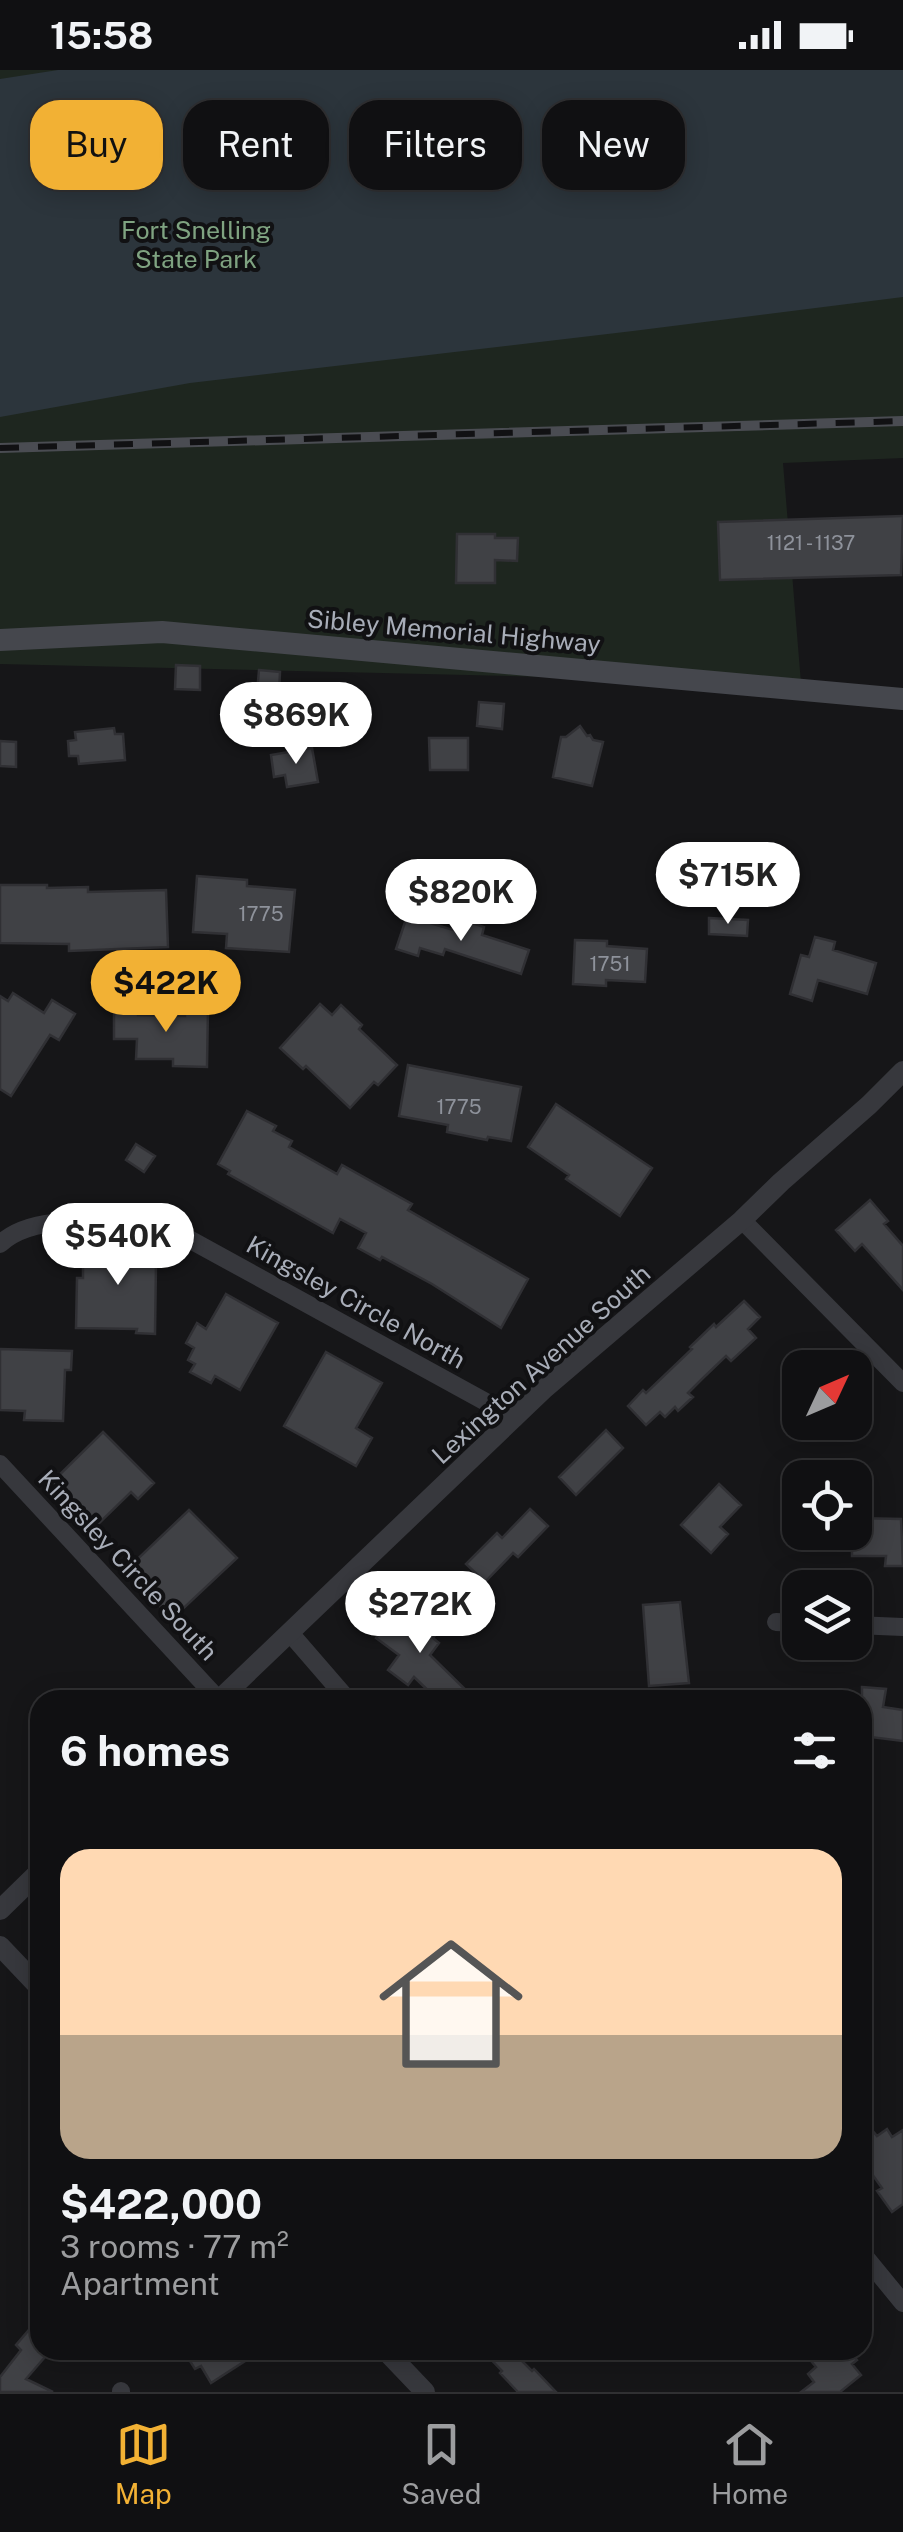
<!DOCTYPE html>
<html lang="en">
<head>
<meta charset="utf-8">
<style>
  :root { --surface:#101012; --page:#19191b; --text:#f1f3f6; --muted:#9c9d9f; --line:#303032; --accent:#f2b134 }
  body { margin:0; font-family:"Public Sans",sans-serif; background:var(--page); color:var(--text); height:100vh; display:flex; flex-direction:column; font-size:38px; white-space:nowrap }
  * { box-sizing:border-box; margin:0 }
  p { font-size:32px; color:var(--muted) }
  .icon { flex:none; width:55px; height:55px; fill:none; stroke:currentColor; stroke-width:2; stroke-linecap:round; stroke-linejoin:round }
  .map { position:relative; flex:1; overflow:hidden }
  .details { position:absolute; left:30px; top:1620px; width:842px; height:670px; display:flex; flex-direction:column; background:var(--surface); border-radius:30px; box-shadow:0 5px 25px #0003,0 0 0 2px var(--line) }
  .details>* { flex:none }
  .top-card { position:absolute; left:30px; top:30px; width:845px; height:90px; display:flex; gap:20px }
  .needle { width:65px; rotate:46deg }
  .fabs { position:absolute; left:782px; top:1280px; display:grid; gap:20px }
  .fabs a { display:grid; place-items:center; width:90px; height:90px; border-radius:20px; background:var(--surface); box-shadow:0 5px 25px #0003,0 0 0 2px var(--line); font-size:50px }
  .price { position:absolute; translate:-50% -85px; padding:0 22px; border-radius:35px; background:#fff; color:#222; font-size:32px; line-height:65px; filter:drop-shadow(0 2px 5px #0008) }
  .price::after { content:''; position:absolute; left:50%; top:60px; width:30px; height:22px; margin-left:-15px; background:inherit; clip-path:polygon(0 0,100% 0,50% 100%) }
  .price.selected { background:var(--accent); color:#111 }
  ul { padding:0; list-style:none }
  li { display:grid; align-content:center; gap:20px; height:530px; padding:0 30px }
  li span { display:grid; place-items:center; height:310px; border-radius:30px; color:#555 }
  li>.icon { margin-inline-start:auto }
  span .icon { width:180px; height:180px; fill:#fffc; stroke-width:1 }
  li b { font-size:42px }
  h2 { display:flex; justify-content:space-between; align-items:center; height:120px; padding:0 30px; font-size:42px }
  .tag { padding:0 35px; border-radius:30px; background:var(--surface); box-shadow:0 5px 25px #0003,0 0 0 2px var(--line); font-size:35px; line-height:90px }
  .tag.selected { background:var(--accent); color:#111 }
  .status { display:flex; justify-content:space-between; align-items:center; height:70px; padding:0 50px; background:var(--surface); direction:ltr }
  .status svg { height:28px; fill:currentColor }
  .tab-bar { display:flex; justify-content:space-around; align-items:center; height:140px; border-top:2px solid var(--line); background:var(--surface); font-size:28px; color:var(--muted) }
  .tab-bar a { display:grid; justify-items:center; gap:5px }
  .tab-bar .selected { color:var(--accent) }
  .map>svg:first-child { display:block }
  .green { fill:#1e261f }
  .water { fill:#2c353c }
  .building { fill:#404145; stroke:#303034; stroke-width:2.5 }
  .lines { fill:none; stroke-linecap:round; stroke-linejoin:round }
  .minor { stroke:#37383d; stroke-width:18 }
  .tertiary { stroke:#37383d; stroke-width:20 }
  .secondary { stroke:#45474d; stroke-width:22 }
  .rail-casing { stroke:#4a4c52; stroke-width:10 }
  .rail { stroke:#111113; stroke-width:6; stroke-dasharray:19; stroke-linecap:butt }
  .labels { text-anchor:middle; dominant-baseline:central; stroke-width:8; stroke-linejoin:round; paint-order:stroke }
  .number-label { font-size:20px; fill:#8e929b }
  .park-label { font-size:25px; fill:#7fa381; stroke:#111113 }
  .street-label { font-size:25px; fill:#a8adb8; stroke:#111113 }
</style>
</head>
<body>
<div class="status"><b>15:58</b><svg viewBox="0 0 49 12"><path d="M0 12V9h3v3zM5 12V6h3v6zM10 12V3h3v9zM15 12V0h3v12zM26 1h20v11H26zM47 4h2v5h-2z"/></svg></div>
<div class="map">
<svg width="903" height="2322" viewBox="0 0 903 2322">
  <rect width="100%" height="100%" fill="#161618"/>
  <path class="green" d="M 0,0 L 903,0 L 903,388 L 783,393 L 801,613 L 0,594 Z"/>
  <path class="water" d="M 58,0 L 903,0 L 903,227 L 633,261 L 190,313 L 0,347 L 0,9 Z"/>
  <path class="building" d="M 903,446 L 901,505 L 720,510 L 718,452 Z
    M 457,464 L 495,464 L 495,468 L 518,468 L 517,491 L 495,490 L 495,513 L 456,513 Z
    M 176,595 L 200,596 L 200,620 L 175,619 Z
    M 259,600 L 280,602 L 279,624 L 257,622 Z
    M 479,632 L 504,634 L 502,659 L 477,656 Z
    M 580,656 L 587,666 L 590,665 L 593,670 L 603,672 L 592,716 L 553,707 L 561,667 L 566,667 Z
    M 114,658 L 115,664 L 123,664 L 125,690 L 79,694 L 78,686 L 69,686 L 68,671 L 76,670 L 75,662 Z
    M 429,668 L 468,668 L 468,700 L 430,700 Z
    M 0,671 L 16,672 L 16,697 L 0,696 Z
    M 312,678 L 318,712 L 287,717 L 285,705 L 274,707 L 271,685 Z
    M 197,806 L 247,810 L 247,816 L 295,820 L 289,882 L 226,878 L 227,864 L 193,862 Z
    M 0,815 L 47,815 L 47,818 L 88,817 L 88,822 L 166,820 L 168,877 L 69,881 L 69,874 L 0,873 Z
    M 407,846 L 463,863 L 466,851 L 484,857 L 482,865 L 529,880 L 521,904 L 445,879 L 443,885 L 420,878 L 418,886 L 396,879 Z
    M 709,848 L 748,850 L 747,866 L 709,864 Z
    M 815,867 L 835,872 L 833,880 L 876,893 L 867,924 L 818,910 L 812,931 L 790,924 L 801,885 L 809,887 Z
    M 575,870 L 607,871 L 607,876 L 647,879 L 645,912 L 606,910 L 606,916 L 573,914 Z
    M 13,923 L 44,943 L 52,930 L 75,944 L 59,970 L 50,965 L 11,1026 L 0,1019 L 0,926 L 8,931 Z
    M 320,934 L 332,945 L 341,935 L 362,955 L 359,959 L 397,995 L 378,1015 L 374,1012 L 350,1038 L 306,996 L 303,999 L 280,978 Z
    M 114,937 L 138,937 L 138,945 L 185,946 L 185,937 L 208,938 L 207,997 L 173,996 L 173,989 L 136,989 L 137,969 L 114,969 Z
    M 408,995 L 521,1017 L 511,1071 L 488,1067 L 487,1070 L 447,1062 L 448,1055 L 399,1046 Z
    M 556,1034 L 652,1098 L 620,1146 L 566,1109 L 569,1105 L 528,1077 Z
    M 247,1041 L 276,1056 L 273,1061 L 292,1071 L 289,1077 L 337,1104 L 342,1095 L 412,1134 L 408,1140 L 528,1209 L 501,1258 L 432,1214 L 382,1187 L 380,1190 L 358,1178 L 366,1163 L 340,1149 L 333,1163 L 228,1104 L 230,1101 L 218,1094 Z
    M 136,1074 L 155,1086 L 144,1102 L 126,1090 Z
    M 870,1130 L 888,1151 L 884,1154 L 903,1176 L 903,1220 L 862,1174 L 855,1181 L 836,1160 Z
    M 93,1170 L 148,1171 L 148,1194 L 156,1194 L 155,1264 L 136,1263 L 137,1259 L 76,1258 L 77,1208 L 83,1208 L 83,1193 L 92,1193 Z
    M 226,1224 L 278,1253 L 240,1320 L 215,1306 L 211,1313 L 190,1302 L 195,1294 L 188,1290 L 194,1278 L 186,1273 L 197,1253 L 206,1259 Z
    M 744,1231 L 760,1247 L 748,1259 L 756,1268 L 731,1291 L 726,1286 L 702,1309 L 688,1323 L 693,1327 L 678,1341 L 675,1337 L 665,1347 L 660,1342 L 646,1355 L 628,1336 L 643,1320 L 646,1323 L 692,1279 L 690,1277 L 714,1254 L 716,1257 Z
    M 0,1279 L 72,1281 L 71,1300 L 65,1300 L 63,1351 L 24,1350 L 25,1341 L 0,1340 Z
    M 326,1282 L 382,1313 L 356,1358 L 372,1368 L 356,1396 L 284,1356 Z
    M 606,1360 L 623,1378 L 576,1425 L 559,1407 Z
    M 103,1362 L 154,1413 L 138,1429 L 131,1422 L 91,1461 L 48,1416 Z
    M 719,1414 L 741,1435 L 720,1457 L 728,1464 L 711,1483 L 681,1455 Z
    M 530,1439 L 548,1456 L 518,1487 L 513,1483 L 485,1512 L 466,1494 L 497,1463 L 502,1468 Z
    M 189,1440 L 237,1488 L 172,1549 L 126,1500 Z
    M 855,1448 L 901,1449 L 903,1496 L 885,1496 L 886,1486 L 852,1486 L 852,1462 L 855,1462 Z
    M 680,1532 L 689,1613 L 649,1616 L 643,1535 Z
    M 421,1539 L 443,1556 L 433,1568 L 439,1573 L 430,1585 L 476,1630 L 438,1630 L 414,1607 L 408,1615 L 388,1600 L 399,1585 L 376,1568 L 396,1541 L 411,1552 Z
    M 862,1617 L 886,1619 L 883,1637 L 903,1640 L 903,1671 L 862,1666 Z
    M 862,2048 L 877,2066 L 887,2059 L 892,2067 L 903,2060 L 903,2134 L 892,2142 L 877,2121 L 882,2118 L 862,2090 Z
    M 40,2247 L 40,2280 L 51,2280 L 26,2309 L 53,2322 L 0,2322 L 0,2307 L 21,2280 L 16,2275 Z
    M 183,2280 L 238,2280 L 245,2291 L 211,2313 L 201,2296 L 195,2299 Z
    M 482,2280 L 511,2280 L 532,2301 L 534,2299 L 556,2322 L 518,2322 L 500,2303 L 502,2301 Z
    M 802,2280 L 849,2280 L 857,2290 L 852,2294 L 861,2305 L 840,2322 L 801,2322 L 814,2312 L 808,2304 L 816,2297 Z"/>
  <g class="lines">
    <path class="minor" d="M 742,1150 L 903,1313
      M 0,1174 C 37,1139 119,1154 167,1157 L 515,1348
      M 0,1394 L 219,1630
      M 776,1552 L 800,1553
      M 855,1555 L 903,1557
      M 290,1563 L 348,1630
      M 862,2183 L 903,2233
      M 121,2322 L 121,2321"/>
    <path class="tertiary" d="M 219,1630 L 543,1320 L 742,1150 L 781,1112 L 869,1035 L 903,1001
      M 0,1840 L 40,1801
      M 0,1876 L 40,1918
      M 385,2280 L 425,2322"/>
    <path class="secondary" d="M 0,570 L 162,562 L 903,629"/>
    <g class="rail-casing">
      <path id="rail" d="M 0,378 L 903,351"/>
    </g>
    <use href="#rail" class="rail"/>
  </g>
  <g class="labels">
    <g class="number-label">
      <text x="811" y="473">1121 - 1137</text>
      <text x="261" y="844">1775</text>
      <text x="610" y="894">1751</text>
      <text x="459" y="1037">1775</text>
    </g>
    <g class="park-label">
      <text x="196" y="160">Fort Snelling<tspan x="196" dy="29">State Park</tspan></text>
    </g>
    <g class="street-label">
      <text transform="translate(454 561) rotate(5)">Sibley Memorial Highway</text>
      <text transform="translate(356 1232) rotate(29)">Kingsley Circle North</text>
      <text transform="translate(541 1294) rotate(-42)">Lexington Avenue South</text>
      <text transform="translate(128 1495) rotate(47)">Kingsley Circle South</text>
    </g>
  </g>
</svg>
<div class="fabs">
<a><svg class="needle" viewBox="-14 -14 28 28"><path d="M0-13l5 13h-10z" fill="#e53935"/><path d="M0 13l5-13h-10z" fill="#9c9d9f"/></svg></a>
<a><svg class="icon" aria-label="locate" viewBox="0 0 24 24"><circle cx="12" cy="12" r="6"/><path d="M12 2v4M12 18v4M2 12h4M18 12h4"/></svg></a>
<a><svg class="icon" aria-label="layers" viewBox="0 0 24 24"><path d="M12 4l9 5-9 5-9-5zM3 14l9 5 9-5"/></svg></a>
</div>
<b class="price" style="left:296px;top:697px">$869K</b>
<b class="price" style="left:728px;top:857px">$715K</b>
<b class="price" style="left:461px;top:874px">$820K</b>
<b class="price selected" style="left:166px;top:965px">$422K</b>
<b class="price" style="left:118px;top:1218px">$540K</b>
<b class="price" style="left:420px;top:1586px">$272K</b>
<div class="top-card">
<a class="tag selected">Buy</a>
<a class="tag">Rent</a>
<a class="tag">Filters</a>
<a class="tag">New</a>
</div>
<section class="details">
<h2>6 homes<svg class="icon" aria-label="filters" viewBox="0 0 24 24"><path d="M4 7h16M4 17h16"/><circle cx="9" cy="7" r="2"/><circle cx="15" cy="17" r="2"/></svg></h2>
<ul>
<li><span style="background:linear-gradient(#ffd9b3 60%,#b9a48a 0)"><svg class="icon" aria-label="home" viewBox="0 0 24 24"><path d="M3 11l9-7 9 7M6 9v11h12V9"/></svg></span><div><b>$422,000</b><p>3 rooms · 77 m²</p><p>Apartment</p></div></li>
</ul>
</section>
</div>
<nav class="tab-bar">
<a class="selected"><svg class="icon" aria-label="map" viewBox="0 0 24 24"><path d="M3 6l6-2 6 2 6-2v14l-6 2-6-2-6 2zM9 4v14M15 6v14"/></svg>Map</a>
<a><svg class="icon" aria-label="saved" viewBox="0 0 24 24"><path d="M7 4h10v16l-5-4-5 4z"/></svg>Saved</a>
<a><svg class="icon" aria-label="home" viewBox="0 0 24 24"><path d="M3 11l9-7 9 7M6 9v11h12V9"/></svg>Home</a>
</nav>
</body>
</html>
